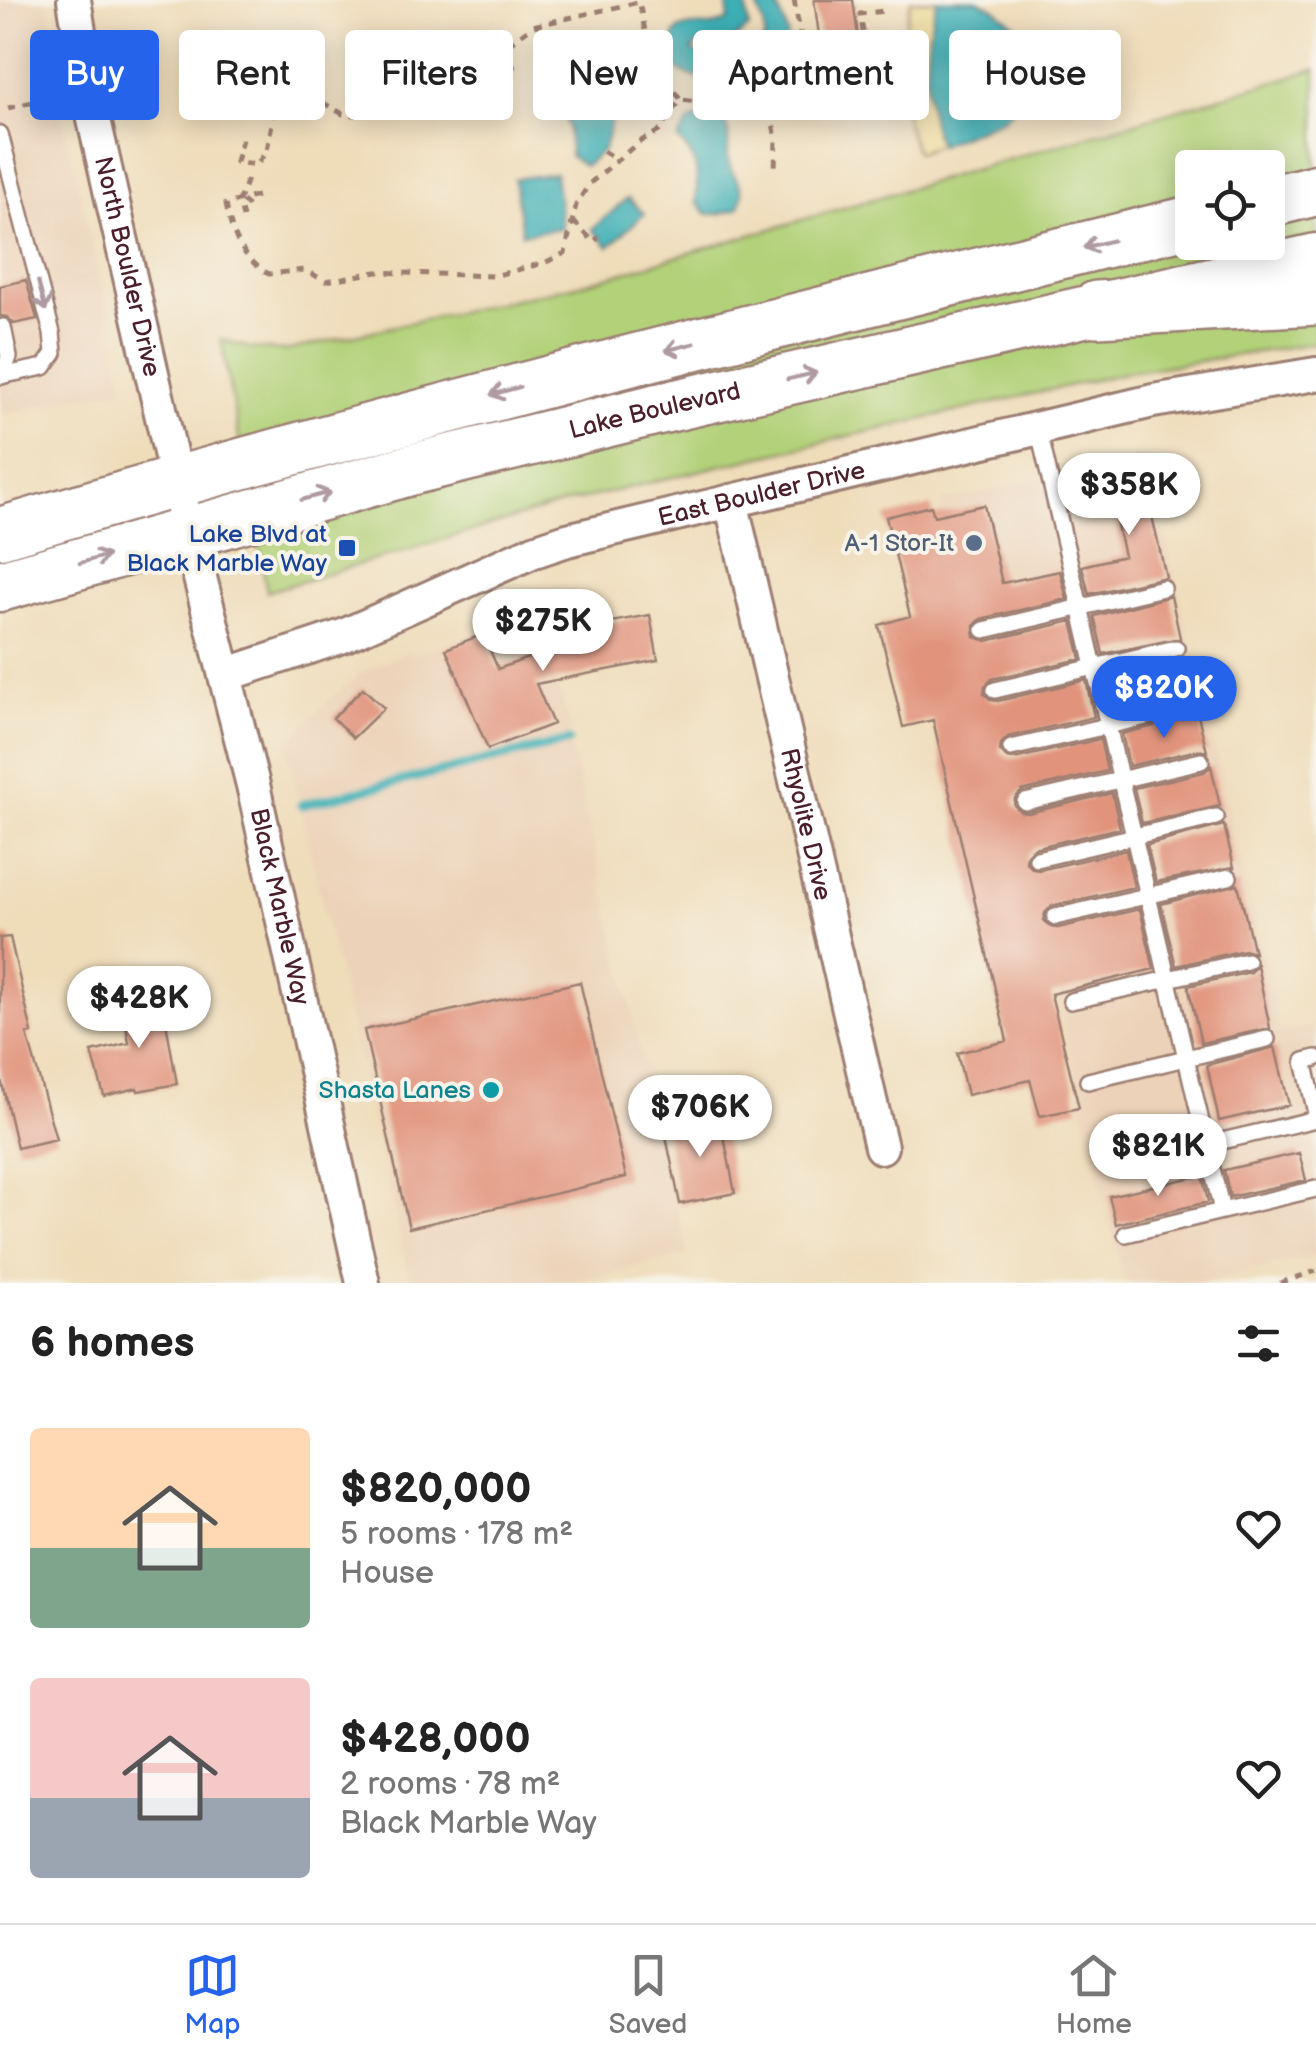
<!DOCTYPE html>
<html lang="en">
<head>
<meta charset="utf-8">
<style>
  :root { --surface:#fff; --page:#f6f6f6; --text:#222; --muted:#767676; --line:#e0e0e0; --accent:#2563eb }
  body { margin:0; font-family:"Balsamiq Sans",sans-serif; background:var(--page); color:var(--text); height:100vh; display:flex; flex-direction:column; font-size:38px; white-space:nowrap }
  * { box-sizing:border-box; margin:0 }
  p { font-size:32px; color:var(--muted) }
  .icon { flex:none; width:55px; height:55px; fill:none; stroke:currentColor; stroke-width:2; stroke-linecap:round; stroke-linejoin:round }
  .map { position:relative; height:1283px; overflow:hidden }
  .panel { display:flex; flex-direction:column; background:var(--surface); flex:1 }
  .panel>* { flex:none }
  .banner { position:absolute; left:30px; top:30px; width:1258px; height:90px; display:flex; gap:20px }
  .buttons { position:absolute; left:1175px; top:150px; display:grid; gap:20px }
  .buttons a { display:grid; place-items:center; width:110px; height:110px; border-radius:10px; background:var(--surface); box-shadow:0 5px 25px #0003; font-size:50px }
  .price { position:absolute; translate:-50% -85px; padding:0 22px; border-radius:35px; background:#fff; color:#222; font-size:32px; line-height:65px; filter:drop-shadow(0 2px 5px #0008) }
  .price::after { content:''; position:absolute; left:50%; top:60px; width:30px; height:22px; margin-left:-15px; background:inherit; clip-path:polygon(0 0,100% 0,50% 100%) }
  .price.on { background:var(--accent); color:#fff }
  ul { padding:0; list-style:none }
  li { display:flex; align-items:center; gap:30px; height:250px; padding:0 30px }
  li span { display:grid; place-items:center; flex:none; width:280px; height:200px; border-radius:10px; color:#555 }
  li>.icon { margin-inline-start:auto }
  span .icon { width:120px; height:120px; fill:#fffc; stroke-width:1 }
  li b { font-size:42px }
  h2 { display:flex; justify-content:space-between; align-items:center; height:120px; padding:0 30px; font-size:42px }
  .tag { padding:0 35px; border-radius:10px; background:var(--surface); box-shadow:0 5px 25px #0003; font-size:35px; line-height:90px }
  .tag.on { background:var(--accent); color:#fff }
  .tab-bar { display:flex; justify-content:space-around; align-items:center; height:140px; border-top:2px solid var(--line); background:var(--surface); font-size:28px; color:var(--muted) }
  .tab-bar a { display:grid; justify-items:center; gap:5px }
  .tab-bar .on { color:var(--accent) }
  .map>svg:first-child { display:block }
  .built { fill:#ecd2b8 }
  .green { fill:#b2d179; stroke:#7e7852; stroke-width:2.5; fill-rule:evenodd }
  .sand { fill:#eeda9e; stroke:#9c7c64; stroke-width:2.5 }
  .water { fill:#3eafb5; stroke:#446770; stroke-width:2.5 }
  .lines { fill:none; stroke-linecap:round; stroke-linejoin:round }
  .stream { stroke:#3eafb5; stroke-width:9 }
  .building { fill:#e1937c }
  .service-casing { stroke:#9c7e72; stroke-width:20 }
  .minor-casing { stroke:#9c7e72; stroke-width:38 }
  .primary-casing { stroke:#9c7e72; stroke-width:55 }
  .motorway-casing { stroke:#9c7e72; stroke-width:60 }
  .path { stroke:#9c7e72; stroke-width:5; stroke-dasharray:8 8; stroke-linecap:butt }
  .service { stroke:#fff; stroke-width:15 }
  .minor { stroke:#fff; stroke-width:32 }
  .primary { stroke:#fff; stroke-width:50 }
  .motorway { stroke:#fff; stroke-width:55 }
  .oneway { stroke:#ae9aa0 }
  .service-dot { fill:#5c6f8a; stroke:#f7f3e8; stroke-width:4 }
  .transit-dot { fill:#1a4fb4; stroke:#f7f3e8; stroke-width:4 }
  .culture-dot { fill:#0f9aa8; stroke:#f7f3e8; stroke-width:4 }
  .labels { text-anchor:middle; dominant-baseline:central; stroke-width:8; stroke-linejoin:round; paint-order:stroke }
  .street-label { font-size:25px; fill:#4a1f2b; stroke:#f7f3e8 }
  .transit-label { font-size:25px; fill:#164399; stroke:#f7f3e8; text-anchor:end }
  .service-label { font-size:25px; fill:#4e5e75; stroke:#f7f3e8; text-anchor:end }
  .culture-label { font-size:25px; fill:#0d838f; stroke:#f7f3e8; text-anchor:end }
</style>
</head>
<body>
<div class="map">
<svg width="1316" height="1283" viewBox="0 0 1316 1283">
  <rect width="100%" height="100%" fill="#f7f3e8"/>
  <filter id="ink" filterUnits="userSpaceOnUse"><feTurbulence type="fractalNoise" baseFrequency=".01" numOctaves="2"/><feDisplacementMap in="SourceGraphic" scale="20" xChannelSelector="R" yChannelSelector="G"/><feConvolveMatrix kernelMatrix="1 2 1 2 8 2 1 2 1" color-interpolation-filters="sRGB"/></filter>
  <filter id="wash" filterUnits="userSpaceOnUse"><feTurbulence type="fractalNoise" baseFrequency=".0048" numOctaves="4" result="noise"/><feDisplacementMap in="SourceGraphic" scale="40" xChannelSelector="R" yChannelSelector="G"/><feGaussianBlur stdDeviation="2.25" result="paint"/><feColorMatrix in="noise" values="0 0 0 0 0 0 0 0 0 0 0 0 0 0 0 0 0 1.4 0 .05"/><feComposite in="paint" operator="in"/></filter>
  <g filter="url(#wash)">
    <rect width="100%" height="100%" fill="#efdcb9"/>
    <path class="built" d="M 0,0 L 49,0 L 60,106 L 125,387 L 0,415 Z
      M 1147,455 L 1280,1033 L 1316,1025 L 1316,1256 L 1198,1283 L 1124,1283 L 941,502 Z
      M 536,595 L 540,609 L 535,611 L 571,729 L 569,739 L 299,803 L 286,746 L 318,710 L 359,674 L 407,652 L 413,655 L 480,631 L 479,623 L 506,614 L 503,606 Z
      M 570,742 L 688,1255 L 569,1283 L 411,1283 L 300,807 Z"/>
    <path class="green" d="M 1316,69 L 1316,343 L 1129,372 L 714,467 L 562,504 L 267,592 L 221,339 L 249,348 L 285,351 L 594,281 ZM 1192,168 L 1268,168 L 1268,242 L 1192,242 Z"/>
    <path class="sand" d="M 911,0 L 937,0 C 928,38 925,109 939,145 L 917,153 C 896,107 899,48 911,0 Z"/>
    <path class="water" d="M 726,0 L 746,0 L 749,28 L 728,44 L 697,45 L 692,51 C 717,67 748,62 765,38 L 764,24 L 755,0 L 775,0 C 779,15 792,30 786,46 C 770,88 707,89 675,68 L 671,44 L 676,32 C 693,19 712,33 729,19 Z
      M 937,0 L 977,0 L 993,7 L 1033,39 L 1081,39 L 1081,95 L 1032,93 L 1000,120 L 939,145 C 922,101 923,45 937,0 Z
      M 582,58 C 627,59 613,123 603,151 L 584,166 L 570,156 L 568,126 L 560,107 L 574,64 Z
      M 711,114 C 739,121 724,143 729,163 C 732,175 741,182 743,194 L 739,208 L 719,214 L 707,214 L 696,202 C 698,175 699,158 678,140 L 689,121 Z
      M 555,173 L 562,228 L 522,234 L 514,179 Z
      M 628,198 L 644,214 L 609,247 L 592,229 Z"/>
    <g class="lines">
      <path class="stream" d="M 301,805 L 569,741"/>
    </g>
    <g id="blocks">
      <path class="building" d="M 814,0 L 853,0 L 861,57 L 823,62 Z
        M 26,280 L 37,319 L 14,324 L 7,317 L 0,316 L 0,286 Z
        M 1141,468 L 1166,577 L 1089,594 L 1082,566 L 1124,556 L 1106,477 Z
        M 984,505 L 1002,583 L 1060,571 L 1067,599 L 981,619 L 974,626 L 975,637 L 987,641 L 1072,621 L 1081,659 L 992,679 L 985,686 L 984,693 L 991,700 L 998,701 L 1086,680 L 1094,717 L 1008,737 L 1001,744 L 1000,751 L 1007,758 L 1014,759 L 1100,739 L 1107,771 L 1022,791 L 1015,798 L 1014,805 L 1021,812 L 1028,813 L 1112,793 L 1120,828 L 1034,848 L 1027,855 L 1026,862 L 1033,869 L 1040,870 L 1126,850 L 1134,887 L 1052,906 L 1045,913 L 1044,920 L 1051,927 L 1058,928 L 1140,909 L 1154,969 L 1051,994 L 1079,1108 L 1040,1116 L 1030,1080 L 967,1095 L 957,1053 L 1007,1041 L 933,720 L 903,727 L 879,625 L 910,616 L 886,517 L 931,506 L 934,516 Z
        M 1171,596 L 1180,638 L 1103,654 L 1094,616 Z
        M 650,615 L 658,660 L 536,684 L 553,724 L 488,749 L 446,649 L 483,634 L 498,669 L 564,645 L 562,631 Z
        M 1184,656 L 1194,697 L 1116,712 L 1108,675 Z
        M 363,688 L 384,708 L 353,738 L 333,718 Z
        M 1198,715 L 1207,752 L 1198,750 L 1129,766 L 1122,734 Z
        M 1211,766 L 1220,806 L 1142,823 L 1134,788 L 1204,772 Z
        M 1224,825 L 1234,867 L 1156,882 L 1147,845 Z
        M 1238,884 L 1254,953 L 1244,950 L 1176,966 L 1161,904 Z
        M 10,937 L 32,1033 L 27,1034 L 56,1139 L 17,1148 L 0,1075 L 0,938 Z
        M 1257,965 L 1270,1028 L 1201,1043 L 1188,986 L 1250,972 Z
        M 580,982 L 626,1177 L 409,1228 L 364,1030 Z
        M 161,994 L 177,1084 L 138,1091 L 137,1088 L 104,1096 L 92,1052 L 129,1043 L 122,1001 Z
        M 1275,1047 L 1289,1105 L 1219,1121 L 1207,1065 Z
        M 720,1116 L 735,1193 L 680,1204 L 664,1127 Z
        M 1299,1153 L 1306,1180 L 1230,1197 L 1224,1170 Z
        M 1202,1175 L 1208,1202 L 1116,1224 L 1109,1196 Z"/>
    </g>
  </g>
  <g filter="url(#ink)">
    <use href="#blocks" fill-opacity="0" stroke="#9c7e72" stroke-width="2.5"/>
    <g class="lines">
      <g class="service-casing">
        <path id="service" d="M 0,134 L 52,333 L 54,353 L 44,367 L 0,376
          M 2,376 L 9,357 L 3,327
          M 1038,428 L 1222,1211 L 1316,1189
          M 984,630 L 1163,588
          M 995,690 L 1176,648
          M 1011,748 L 1190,707
          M 1025,802 L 1201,761
          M 1037,859 L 1216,817
          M 1055,917 L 1229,877
          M 1071,1001 L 1247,961
          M 1316,1058 L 1304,1061 L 1316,1113
          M 1088,1081 L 1267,1039
          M 1111,1167 L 1316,1119
          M 1126,1234 L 1222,1211"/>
      </g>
      <g class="minor-casing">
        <g id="minor">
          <path id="s1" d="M 74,0 L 92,111 L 188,531 L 253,785 L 363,1283"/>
          <path id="s2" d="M 731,501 L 881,1147"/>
          <path id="s3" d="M 225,675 L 343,636 L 534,551 L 567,540 L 1153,401 L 1316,374"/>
        </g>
      </g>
      <g class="primary-casing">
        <g id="primary">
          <path d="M 1268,202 L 1316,190"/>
          <path d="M 0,533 C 394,416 793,319 1192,221"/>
          <path id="s4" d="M 0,586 L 417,468 L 654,410 L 1316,259"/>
        </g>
      </g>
      <g class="motorway-casing">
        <path id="motorway" d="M 1097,309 L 1316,297"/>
      </g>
      <path class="path" d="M 794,0 L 807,71
        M 499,66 L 516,66
        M 742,81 L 746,89 L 778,80 L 788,104
        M 802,98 L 820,121
        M 8,108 L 53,97
        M 771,110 L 776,140 L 775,168
        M 242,139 L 236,162 L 257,165 L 267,150 L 278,92 L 282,85 L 288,83 L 343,114 L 356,115 L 407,91 L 459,99 L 471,97 L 488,85 L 508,44 L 533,26 L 639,2 L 653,69 L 681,99
        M 603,151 L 617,160
        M 257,196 L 226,204 C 231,233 242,259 269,274 L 304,270 L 326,281 L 377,272 L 494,276 L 544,263 L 565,253 L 576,205 L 589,184 L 639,142 L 661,130 L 670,112 L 682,100 C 702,102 719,109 738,113 C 760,116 782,106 802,98 L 807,72 L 868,61 L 860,14 L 884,11
        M 242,201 L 253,210
        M 243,218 L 239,200 L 247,179
        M 573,221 L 594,242 L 599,237
        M 1280,1283 L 1316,1271"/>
      <use href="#service" class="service"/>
      <use href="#minor" class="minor"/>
      <use href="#primary" class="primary"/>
      <use href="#motorway" class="motorway"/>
    </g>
    <defs><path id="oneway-shaft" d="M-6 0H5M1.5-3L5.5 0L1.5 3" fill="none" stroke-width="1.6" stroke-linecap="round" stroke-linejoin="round" transform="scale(2.5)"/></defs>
    <g class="oneway">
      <use href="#oneway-shaft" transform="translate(1098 244) rotate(166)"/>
      <use href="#oneway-shaft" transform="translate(42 296) rotate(75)"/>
      <use href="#oneway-shaft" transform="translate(680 347) rotate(166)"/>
      <use href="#oneway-shaft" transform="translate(802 376) rotate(-13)"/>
      <use href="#oneway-shaft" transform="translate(505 391) rotate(165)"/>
      <use href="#oneway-shaft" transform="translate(316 496) rotate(-15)"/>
      <use href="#oneway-shaft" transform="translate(94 559) rotate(-16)"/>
    </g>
  </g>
  <circle class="service-dot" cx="974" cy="543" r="10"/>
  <rect class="transit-dot" x="337" y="538" width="20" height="20" rx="5"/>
  <circle class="culture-dot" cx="491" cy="1090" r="10"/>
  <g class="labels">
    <g class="street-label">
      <text stroke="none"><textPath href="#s1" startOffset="272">North Boulder Drive</textPath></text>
      <text stroke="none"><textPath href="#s4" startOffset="678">Lake Boulevard</textPath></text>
      <text stroke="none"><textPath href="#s3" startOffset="568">East Boulder Drive</textPath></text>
      <text stroke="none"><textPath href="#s2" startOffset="332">Rhyolite Drive</textPath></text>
      <text stroke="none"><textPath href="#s1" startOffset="930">Black Marble Way</textPath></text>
    </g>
    <g class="transit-label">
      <text x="327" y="534">Lake Blvd at<tspan x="327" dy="29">Black Marble Way</tspan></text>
    </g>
    <g class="service-label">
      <text x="954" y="543">A-1 Stor-It</text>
    </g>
    <g class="culture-label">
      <text x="471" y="1090">Shasta Lanes</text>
    </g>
  </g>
</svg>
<div class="buttons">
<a><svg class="icon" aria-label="locate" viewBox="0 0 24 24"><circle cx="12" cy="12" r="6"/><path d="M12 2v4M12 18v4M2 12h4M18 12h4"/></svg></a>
</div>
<b class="price" style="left:1129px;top:538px">$358K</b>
<b class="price" style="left:543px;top:674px">$275K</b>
<b class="price on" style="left:1164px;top:741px">$820K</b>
<b class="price" style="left:139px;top:1051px">$428K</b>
<b class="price" style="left:700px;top:1160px">$706K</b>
<b class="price" style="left:1158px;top:1199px">$821K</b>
<div class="banner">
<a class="tag on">Buy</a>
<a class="tag">Rent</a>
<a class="tag">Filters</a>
<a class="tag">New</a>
<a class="tag">Apartment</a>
<a class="tag">House</a>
</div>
</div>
<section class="panel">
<h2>6 homes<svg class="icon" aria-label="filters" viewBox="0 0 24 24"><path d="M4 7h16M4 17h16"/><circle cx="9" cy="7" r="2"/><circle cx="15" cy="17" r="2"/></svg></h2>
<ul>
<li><span style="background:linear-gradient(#ffd9b3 60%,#7fa58c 0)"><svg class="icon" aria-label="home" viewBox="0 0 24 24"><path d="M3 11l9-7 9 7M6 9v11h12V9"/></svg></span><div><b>$820,000</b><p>5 rooms · 178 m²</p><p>House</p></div><svg class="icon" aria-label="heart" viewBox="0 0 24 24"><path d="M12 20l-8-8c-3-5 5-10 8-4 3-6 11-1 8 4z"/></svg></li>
<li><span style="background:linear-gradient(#f6c9c9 60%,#9aa5b1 0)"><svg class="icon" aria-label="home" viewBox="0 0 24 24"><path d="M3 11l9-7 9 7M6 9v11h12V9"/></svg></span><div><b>$428,000</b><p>2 rooms · 78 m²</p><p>Black Marble Way</p></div><svg class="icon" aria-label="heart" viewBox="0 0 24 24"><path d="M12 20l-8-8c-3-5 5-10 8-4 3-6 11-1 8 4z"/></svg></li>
</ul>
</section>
<nav class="tab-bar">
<a class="on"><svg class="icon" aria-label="map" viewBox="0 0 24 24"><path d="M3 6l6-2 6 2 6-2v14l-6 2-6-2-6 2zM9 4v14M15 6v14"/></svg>Map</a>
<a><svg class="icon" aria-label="saved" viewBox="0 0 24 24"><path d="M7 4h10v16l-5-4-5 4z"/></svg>Saved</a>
<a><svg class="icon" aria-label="home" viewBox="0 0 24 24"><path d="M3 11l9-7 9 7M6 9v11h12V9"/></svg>Home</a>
</nav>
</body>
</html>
